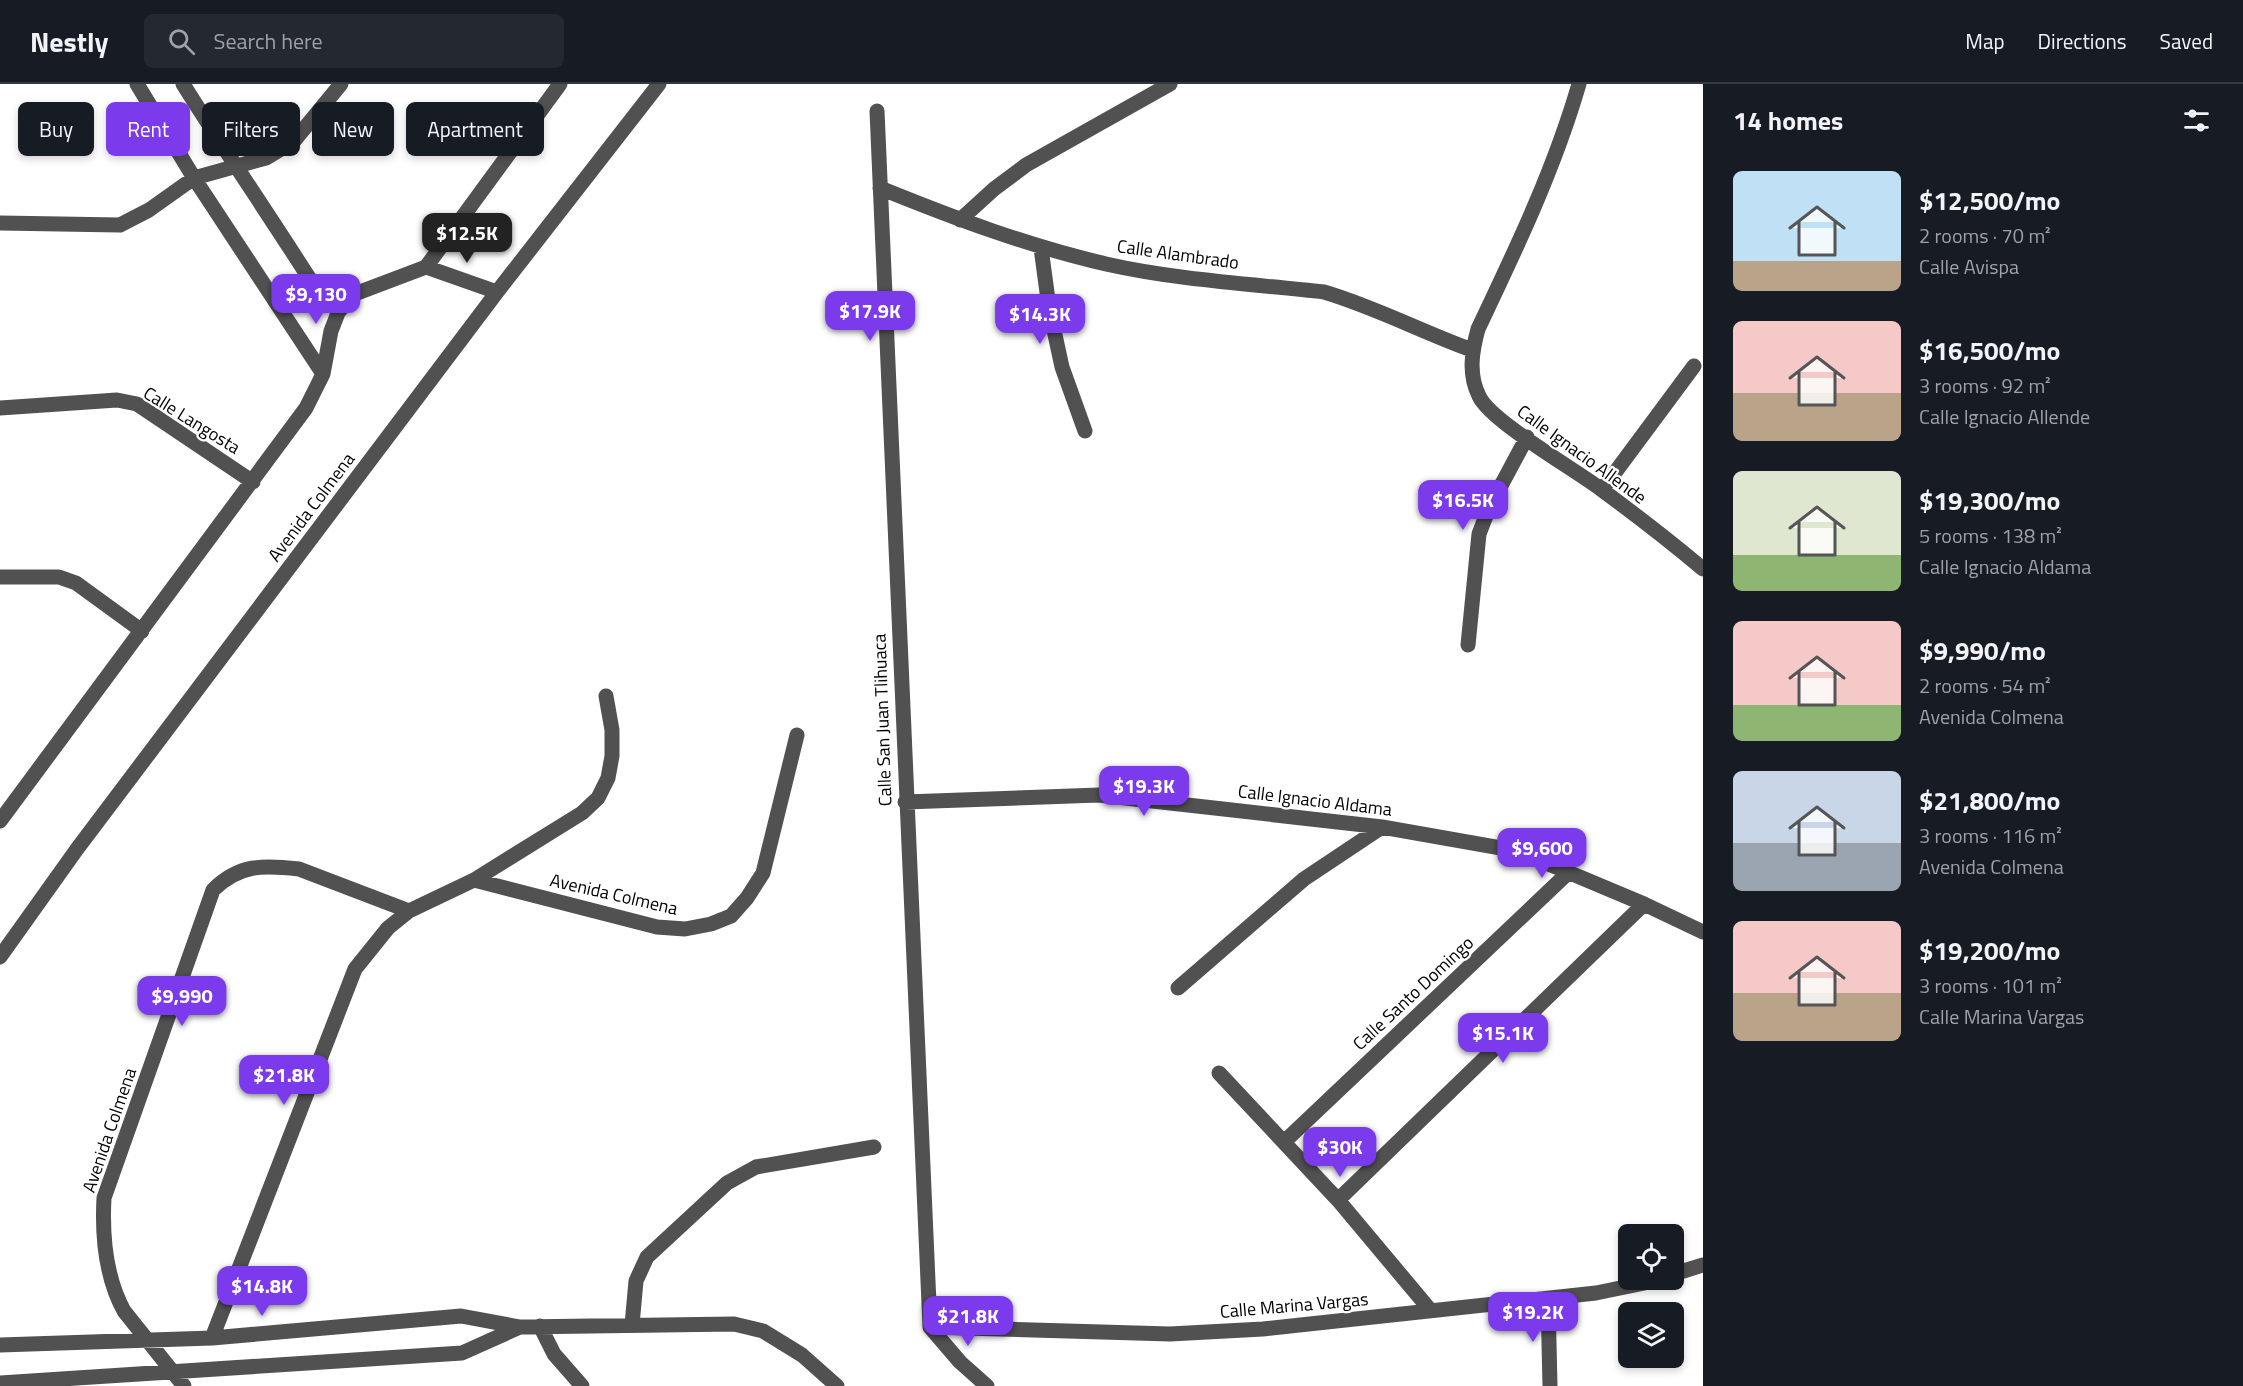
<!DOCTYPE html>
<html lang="en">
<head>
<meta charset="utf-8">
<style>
  :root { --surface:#171b24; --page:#242831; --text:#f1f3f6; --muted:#9ea1a6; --line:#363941; --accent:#7c3aed }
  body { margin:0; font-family:"Titillium Web",sans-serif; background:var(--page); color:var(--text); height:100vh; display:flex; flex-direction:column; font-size:22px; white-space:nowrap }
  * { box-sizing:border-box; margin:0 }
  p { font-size:20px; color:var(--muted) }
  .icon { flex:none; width:33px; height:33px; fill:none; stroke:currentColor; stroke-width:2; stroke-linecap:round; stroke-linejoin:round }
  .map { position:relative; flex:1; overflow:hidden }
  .drawer { display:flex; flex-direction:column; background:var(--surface); width:540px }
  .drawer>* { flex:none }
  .top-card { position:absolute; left:18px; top:18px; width:570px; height:54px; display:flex; gap:12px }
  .tools { position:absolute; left:1618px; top:1140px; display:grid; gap:12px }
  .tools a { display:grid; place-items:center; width:66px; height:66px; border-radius:9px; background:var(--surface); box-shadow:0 3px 9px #0003; font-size:30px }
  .price { position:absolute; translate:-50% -51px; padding:0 14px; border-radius:12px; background:var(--accent); color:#fff; font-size:20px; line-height:39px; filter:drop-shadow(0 2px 3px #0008) }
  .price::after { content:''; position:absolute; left:50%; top:36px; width:18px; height:14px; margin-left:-9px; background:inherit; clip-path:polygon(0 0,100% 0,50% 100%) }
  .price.selected { background:#222; color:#fff }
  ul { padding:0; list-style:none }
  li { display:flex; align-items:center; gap:18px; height:150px; padding:0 30px }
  li span { display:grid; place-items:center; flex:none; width:168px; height:120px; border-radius:9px; color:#555 }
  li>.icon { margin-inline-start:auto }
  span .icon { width:72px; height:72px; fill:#fffc; stroke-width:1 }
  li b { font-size:26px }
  h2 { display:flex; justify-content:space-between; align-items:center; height:72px; padding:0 30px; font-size:26px }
  .tag { padding:0 21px; border-radius:9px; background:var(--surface); box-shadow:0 3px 9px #0003; font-size:21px; line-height:54px }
  .tag.selected { background:var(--accent); color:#fff }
  header { display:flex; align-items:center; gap:36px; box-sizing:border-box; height:84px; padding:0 30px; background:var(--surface); border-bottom:2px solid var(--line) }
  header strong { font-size:28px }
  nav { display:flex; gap:33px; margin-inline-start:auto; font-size:21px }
  .search { width:420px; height:54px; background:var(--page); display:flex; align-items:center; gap:15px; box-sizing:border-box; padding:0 21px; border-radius:9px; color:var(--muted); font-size:22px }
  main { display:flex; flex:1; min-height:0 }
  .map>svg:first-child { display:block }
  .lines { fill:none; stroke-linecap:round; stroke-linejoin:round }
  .minor { stroke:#515151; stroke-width:15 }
  .labels { text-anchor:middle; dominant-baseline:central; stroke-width:4.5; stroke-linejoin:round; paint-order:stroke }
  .street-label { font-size:18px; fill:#000; stroke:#fff }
</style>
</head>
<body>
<header>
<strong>Nestly</strong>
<div class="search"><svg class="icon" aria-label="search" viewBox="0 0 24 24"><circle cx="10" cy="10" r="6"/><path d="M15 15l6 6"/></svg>Search here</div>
<nav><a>Map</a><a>Directions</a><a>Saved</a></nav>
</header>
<main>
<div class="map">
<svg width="1703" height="1302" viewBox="0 0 1703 1302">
  <rect width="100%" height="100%" fill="#fff"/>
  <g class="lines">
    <path class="minor" d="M 137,0 L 194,94 L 323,290
      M 183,0 C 225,67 269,131 311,197 L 327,205 L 352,211
      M 1579,0 C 1554,86 1516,165 1478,245 C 1472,267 1468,290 1479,312 C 1490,337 1576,386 1602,406 C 1636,431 1671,458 1703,485
      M 877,27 L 930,1243
      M 880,104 C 954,134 1028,162 1106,180 C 1177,196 1252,200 1324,208 C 1375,223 1422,248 1472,266
      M 960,136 L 994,105 L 1026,81 L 1170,0
      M 0,139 L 120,141 L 149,126 L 194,94 L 266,74 L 294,57 L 341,0
      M 1041,164 L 1049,223 L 1062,283 L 1085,347
      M 426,183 L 497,208
      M 352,211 L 426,183 L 560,0
      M 0,324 L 117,316 L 137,320 L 253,398
      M 1602,406 L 1694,282
      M 0,493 L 59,493 L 76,499 L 142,547
      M 1468,561 L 1479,450 L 1489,424 L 1527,353
      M 905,718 L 1099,711 L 1382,743 L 1518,767 L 1644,820 L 1703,848
      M 0,737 L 306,324 L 323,290 L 331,247 L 338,229 L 352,211
      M 474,796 L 657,843 L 685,845 L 711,840 L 731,832 L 747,814 L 763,789 L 797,651
      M 0,873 L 77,765 L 497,208 L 659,0
      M 1178,904 L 1304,795 L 1382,743
      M 1219,989 L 1338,1116 L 1431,1227
      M 1284,1058 L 1569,788
      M 1338,1116 L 1644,820
      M 1674,1190 L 1703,1181
      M 1548,1215 L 1550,1302
      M 632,1241 L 636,1197 L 647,1173 L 727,1099 L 756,1083 L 874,1063
      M 540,1242 L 554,1270 L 582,1302
      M 930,1243 L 1170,1250 L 1263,1245 L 1596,1209 L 1659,1196
      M 930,1243 L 960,1278 L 987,1302
      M 212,1254 L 355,885 L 388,844 L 409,827 L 474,796 L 582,729 L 598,714 L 608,694 L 612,672 L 612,646 L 606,612
      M 0,1261 L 212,1254 L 461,1232 L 520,1243 L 734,1240 L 763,1247 L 802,1271 L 837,1302
      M 0,1299 L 462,1269 L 520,1243
      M 184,1302 L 124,1227 C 106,1194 102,1151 104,1114 L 213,806 C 239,780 263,781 299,785 L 409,827"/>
  </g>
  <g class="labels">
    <g class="street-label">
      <text transform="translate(1178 170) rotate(8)">Calle Alambrado</text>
      <text transform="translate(192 336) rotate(32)">Calle Langosta</text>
      <text transform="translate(1582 370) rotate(36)">Calle Ignacio Allende</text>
      <text transform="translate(311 423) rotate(-53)">Avenida Colmena</text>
      <text transform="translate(882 636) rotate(-92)">Calle San Juan Tlihuaca</text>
      <text transform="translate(1315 716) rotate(7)">Calle Ignacio Aldama</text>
      <text transform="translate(614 810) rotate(13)">Avenida Colmena</text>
      <text transform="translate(1413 909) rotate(-43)">Calle Santo Domingo</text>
      <text transform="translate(109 1046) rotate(-71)">Avenida Colmena</text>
      <text transform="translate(1294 1221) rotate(-5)">Calle Marina Vargas</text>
    </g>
  </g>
</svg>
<div class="tools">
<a><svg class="icon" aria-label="locate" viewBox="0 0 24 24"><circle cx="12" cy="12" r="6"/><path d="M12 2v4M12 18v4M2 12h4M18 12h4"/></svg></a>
<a><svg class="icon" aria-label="layers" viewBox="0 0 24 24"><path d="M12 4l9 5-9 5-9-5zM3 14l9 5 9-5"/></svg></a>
</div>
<b class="price selected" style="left:467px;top:180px">$12.5K</b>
<b class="price" style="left:316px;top:241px">$9,130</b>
<b class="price" style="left:870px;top:258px">$17.9K</b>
<b class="price" style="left:1040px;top:261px">$14.3K</b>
<b class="price" style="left:1463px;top:447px">$16.5K</b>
<b class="price" style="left:1144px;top:733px">$19.3K</b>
<b class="price" style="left:1542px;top:795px">$9,600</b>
<b class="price" style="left:182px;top:943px">$9,990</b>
<b class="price" style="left:1503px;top:980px">$15.1K</b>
<b class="price" style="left:284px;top:1022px">$21.8K</b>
<b class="price" style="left:1340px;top:1094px">$30K</b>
<b class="price" style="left:262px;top:1233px">$14.8K</b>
<b class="price" style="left:1533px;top:1259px">$19.2K</b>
<b class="price" style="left:968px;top:1263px">$21.8K</b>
<div class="top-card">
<a class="tag">Buy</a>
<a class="tag selected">Rent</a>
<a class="tag">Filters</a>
<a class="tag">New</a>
<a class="tag">Apartment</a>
</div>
</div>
<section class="drawer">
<h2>14 homes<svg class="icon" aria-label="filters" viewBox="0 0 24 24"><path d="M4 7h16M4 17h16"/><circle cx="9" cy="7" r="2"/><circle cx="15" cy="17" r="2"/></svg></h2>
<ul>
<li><span style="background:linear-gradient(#bfe0f5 75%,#b9a48a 0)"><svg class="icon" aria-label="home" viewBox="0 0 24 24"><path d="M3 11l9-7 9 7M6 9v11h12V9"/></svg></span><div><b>$12,500/mo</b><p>2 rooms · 70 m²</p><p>Calle Avispa</p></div></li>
<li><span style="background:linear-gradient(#f6c9c9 60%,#b9a48a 0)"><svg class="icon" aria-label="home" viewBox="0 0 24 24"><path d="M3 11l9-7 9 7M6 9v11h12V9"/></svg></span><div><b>$16,500/mo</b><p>3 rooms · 92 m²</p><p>Calle Ignacio Allende</p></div></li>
<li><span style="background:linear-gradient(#dfe7d0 70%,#8fb573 0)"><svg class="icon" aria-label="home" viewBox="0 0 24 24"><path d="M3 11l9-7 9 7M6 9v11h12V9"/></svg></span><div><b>$19,300/mo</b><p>5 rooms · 138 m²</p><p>Calle Ignacio Aldama</p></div></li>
<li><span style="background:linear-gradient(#f6c9c9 70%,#8fb573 0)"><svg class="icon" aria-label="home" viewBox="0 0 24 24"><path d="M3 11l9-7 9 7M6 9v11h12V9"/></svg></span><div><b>$9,990/mo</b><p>2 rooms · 54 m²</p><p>Avenida Colmena</p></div></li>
<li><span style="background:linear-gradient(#c9d6e8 60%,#9aa5b1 0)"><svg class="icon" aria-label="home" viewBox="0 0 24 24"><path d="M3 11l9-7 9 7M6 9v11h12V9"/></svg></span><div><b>$21,800/mo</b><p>3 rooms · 116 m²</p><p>Avenida Colmena</p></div></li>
<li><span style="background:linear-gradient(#f6c9c9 60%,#b9a48a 0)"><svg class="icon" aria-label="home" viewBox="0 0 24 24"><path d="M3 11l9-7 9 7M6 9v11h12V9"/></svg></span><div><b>$19,200/mo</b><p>3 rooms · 101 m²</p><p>Calle Marina Vargas</p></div></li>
</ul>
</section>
</main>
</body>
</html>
